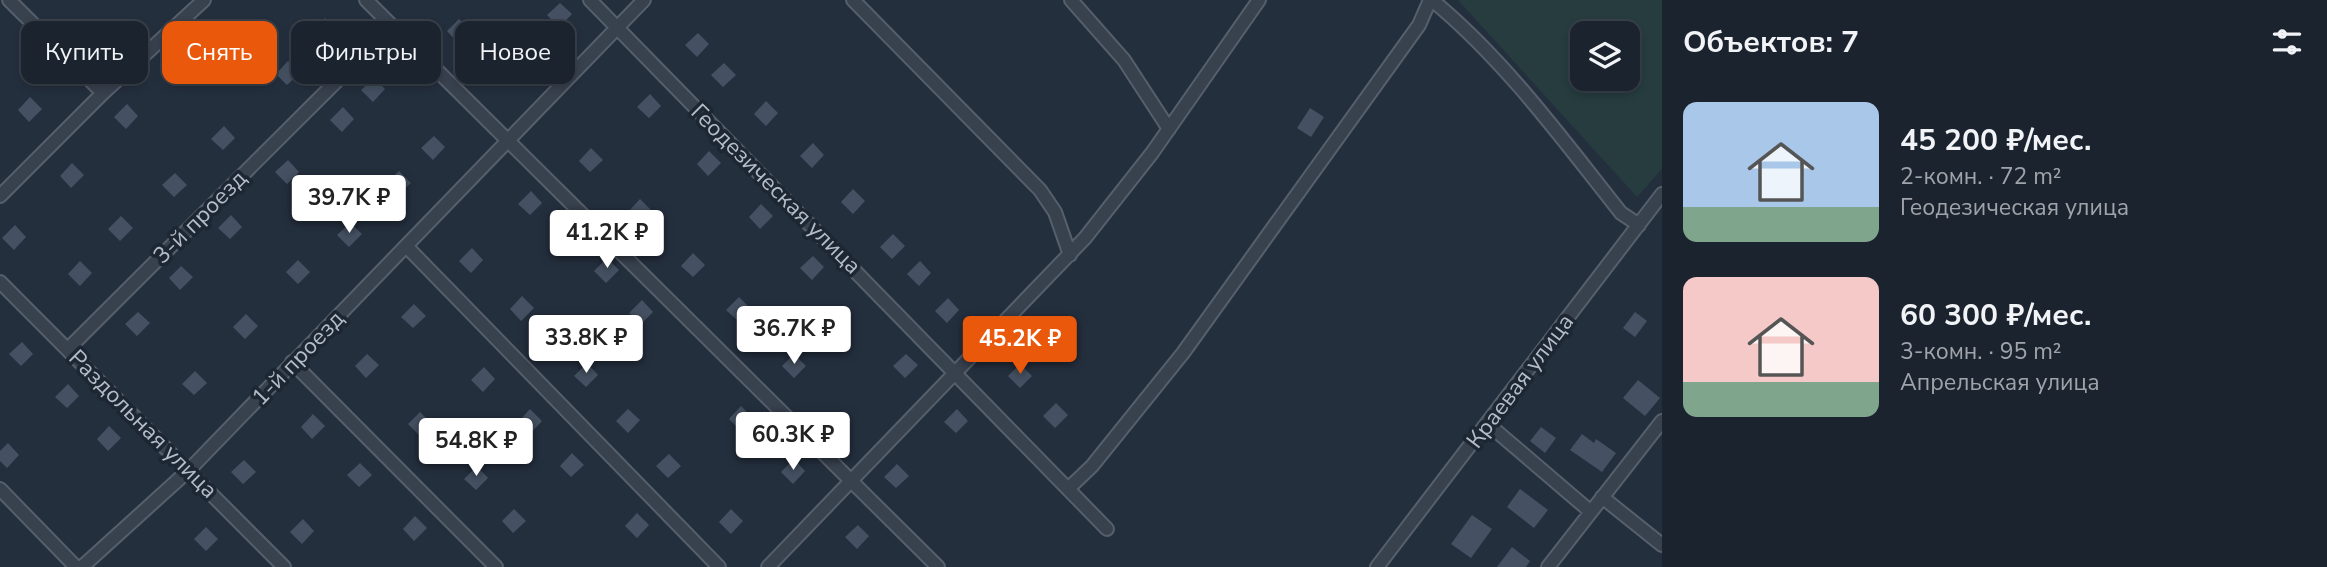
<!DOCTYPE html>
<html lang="ru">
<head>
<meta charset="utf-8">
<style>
  :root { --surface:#1b232e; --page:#282f3a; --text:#f1f3f6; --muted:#a0a4aa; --line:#39404a; --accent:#ea580c }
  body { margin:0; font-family:"Nunito Sans",sans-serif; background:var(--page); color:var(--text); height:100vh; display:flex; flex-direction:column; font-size:26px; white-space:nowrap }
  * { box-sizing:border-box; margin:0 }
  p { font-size:23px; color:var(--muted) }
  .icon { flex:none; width:38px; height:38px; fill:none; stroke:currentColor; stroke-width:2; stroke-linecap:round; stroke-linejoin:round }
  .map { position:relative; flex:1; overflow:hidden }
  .drawer { display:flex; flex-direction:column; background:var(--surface); width:665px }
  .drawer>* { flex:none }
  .guide { position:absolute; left:21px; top:21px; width:665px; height:63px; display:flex; gap:14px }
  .fabs { position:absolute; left:1570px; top:21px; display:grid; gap:14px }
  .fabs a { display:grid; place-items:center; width:70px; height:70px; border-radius:14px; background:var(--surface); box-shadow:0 4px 10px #0003,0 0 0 2px var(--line); font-size:35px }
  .price { position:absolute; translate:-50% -60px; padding:0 16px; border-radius:7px; background:#fff; color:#222; font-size:23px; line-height:46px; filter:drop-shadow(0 2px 4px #0008) }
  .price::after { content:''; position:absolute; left:50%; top:42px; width:21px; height:16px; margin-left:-10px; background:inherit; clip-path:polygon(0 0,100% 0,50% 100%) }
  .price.selected { background:var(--accent); color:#fff }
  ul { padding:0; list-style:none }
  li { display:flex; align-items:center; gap:21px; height:175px; padding:0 21px }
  li span { display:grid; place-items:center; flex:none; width:196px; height:140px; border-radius:14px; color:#555 }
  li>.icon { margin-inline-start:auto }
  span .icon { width:84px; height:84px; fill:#fffc; stroke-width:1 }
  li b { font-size:30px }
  h2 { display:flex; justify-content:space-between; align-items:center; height:84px; padding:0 21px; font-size:30px }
  .chip { padding:0 24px; border-radius:14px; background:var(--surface); box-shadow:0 4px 10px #0003,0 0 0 2px var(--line); font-size:24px; line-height:63px }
  .chip.selected { background:var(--accent); color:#fff }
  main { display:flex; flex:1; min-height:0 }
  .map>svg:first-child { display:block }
  .green { fill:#263c3f; fill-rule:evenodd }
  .building { fill:#455162 }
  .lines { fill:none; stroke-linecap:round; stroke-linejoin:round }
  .street-casing { stroke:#565f6c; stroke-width:16 }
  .street { stroke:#38414e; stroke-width:12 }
  .labels { text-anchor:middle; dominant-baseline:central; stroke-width:7; stroke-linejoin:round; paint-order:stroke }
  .street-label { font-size:23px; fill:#b4bcc9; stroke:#1d2633 }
</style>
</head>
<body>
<main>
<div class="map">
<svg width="1662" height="567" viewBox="0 0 1662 567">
  <rect width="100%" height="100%" fill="#242f3e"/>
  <path class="green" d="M 1458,0 L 1662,0 L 1662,169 L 1637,197 ZM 1582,33 L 1628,33 L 1628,79 L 1582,79 Z"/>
  <path class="building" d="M 560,3 L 572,14 L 559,27 L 547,15 Z
    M 325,18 L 337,30 L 324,42 L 312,30 Z
    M 459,19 L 471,31 L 458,43 L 447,31 Z
    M 213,20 L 224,32 L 212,45 L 200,33 Z
    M 698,33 L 709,44 L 697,57 L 685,45 Z
    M 187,47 L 199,59 L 187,72 L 175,60 Z
    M 504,58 L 516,70 L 503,82 L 491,70 Z
    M 288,61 L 300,73 L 287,85 L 276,74 Z
    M 724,63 L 736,75 L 723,87 L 711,75 Z
    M 374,78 L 385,89 L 373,102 L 361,90 Z
    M 650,94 L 661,106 L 649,118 L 637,107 Z
    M 30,97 L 42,109 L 29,122 L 18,110 Z
    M 766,101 L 778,113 L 766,126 L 754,114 Z
    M 127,104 L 138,116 L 126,129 L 114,117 Z
    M 343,107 L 354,119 L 342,132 L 330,120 Z
    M 1310,108 L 1324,117 L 1311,137 L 1297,128 Z
    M 224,126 L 235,138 L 223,150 L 211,139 Z
    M 434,136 L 445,147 L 433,160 L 421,148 Z
    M 813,143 L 824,155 L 812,168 L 800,156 Z
    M 591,148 L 603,160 L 590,172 L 579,161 Z
    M 709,151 L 721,163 L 708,176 L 697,164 Z
    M 288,160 L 299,172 L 287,184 L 275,172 Z
    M 72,163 L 84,175 L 71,188 L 60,176 Z
    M 399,171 L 411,183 L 398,195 L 386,183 Z
    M 175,173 L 187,185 L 174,197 L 162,185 Z
    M 853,189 L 865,201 L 853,214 L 841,202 Z
    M 531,191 L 542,203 L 530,215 L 518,204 Z
    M 640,199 L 652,211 L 639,224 L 628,212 Z
    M 761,204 L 773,216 L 760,229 L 749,217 Z
    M 231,215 L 242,227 L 230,239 L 218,228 Z
    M 121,216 L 133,228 L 120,241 L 108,229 Z
    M 350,223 L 362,234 L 349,247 L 337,235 Z
    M 15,225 L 26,237 L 14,250 L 2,238 Z
    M 893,234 L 905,246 L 892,259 L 880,247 Z
    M 472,248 L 483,260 L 471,273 L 459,261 Z
    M 693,253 L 705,265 L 693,277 L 681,266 Z
    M 813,256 L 824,267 L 812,280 L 800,268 Z
    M 607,258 L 619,270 L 606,283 L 594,271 Z
    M 298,260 L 310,272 L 298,284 L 286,272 Z
    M 80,261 L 92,273 L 80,286 L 68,274 Z
    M 920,261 L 931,273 L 919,286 L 907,274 Z
    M 181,266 L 193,277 L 180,290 L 169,278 Z
    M 522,296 L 534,308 L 521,321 L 510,309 Z
    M 739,297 L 751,309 L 738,321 L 726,310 Z
    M 948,298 L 959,310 L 947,323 L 935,311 Z
    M 642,300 L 653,312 L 641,324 L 629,313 Z
    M 414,304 L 426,316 L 413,328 L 401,317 Z
    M 138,312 L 150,323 L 137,336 L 125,324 Z
    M 1635,312 L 1647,321 L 1635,337 L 1623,328 Z
    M 246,314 L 258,326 L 245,339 L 233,327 Z
    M 22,342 L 33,354 L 21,366 L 9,354 Z
    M 367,354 L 379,365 L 366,378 L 355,366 Z
    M 794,354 L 806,366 L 794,378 L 782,366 Z
    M 906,354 L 918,365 L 905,378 L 893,366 Z
    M 587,363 L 598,375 L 586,387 L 574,376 Z
    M 1020,364 L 1032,376 L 1020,388 L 1008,376 Z
    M 484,367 L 495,379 L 483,392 L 471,380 Z
    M 195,371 L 207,383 L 194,395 L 182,384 Z
    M 1638,380 L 1660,398 L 1645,416 L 1623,398 Z
    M 68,384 L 79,396 L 67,408 L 55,397 Z
    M 1056,403 L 1068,415 L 1055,428 L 1043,416 Z
    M 741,406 L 753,418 L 740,430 L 729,419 Z
    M 530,409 L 542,421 L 530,434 L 518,422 Z
    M 628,409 L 640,420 L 628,433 L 616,421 Z
    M 957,409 L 968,421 L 956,433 L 944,422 Z
    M 420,412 L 432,424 L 420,436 L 408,424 Z
    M 313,414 L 325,426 L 312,439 L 301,427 Z
    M 109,426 L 121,438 L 108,451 L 97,439 Z
    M 1541,427 L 1556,438 L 1545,453 L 1530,441 Z
    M 1582,434 L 1594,443 L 1596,439 L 1616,453 L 1602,472 L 1570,450 Z
    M 8,443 L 19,455 L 7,468 L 0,461 L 0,451 Z
    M 572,453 L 584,465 L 571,477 L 560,466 Z
    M 669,454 L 681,466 L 668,478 L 656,466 Z
    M 794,459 L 805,471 L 793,484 L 781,472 Z
    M 244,460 L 256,472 L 243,484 L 231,472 Z
    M 360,463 L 372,475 L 359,487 L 347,475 Z
    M 897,464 L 909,476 L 896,488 L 884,477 Z
    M 477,466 L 488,478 L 476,490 L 464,479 Z
    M 1520,489 L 1548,510 L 1534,528 L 1507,507 Z
    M 514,509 L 526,521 L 513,533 L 502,521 Z
    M 731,509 L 743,521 L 731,534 L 719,522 Z
    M 637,513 L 649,525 L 637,538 L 625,526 Z
    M 1472,515 L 1492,529 L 1471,558 L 1451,544 Z
    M 415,516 L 427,528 L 414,541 L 403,529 Z
    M 303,519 L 314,531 L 302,544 L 290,532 Z
    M 858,525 L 869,536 L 857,549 L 845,537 Z
    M 206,527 L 218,539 L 206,551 L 194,539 Z
    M 1512,547 L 1530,561 L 1526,567 L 1497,567 Z"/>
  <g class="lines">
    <g class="street-casing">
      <path id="street" d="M 9,0 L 103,93
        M 366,0 L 938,567
        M 590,0 L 1107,529
        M 853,0 L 1040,190 L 1055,212 L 1070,255
        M 1071,0 L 1124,60 L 1169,129
        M 1432,0 C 1505,60 1563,140 1621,213 L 1639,225
        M 0,196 L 103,93 L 204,0
        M 407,247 L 719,567
        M 0,282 L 284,567
        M 68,349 L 392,26
        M 292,362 L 496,567
        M 1488,424 L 1591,512
        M 0,489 L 76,567
        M 1068,489 L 1092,466 L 1183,353 L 1419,25 L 1430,0
        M 1602,497 L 1662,545
        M 82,567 L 190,469 L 644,0
        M 768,567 L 1085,238 L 1152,153 L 1259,0
        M 1377,567 L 1662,194
        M 1548,567 L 1662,421"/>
    </g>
    <use href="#street" class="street"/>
  </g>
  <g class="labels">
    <g class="street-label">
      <text transform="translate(776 189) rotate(45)">Геодезическая улица</text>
      <text transform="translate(200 217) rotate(-45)">3-й проезд</text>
      <text transform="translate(298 358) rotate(-46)">1-й проезд</text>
      <text transform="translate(1520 381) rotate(-53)">Краевая улица</text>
      <text transform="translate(143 424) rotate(45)">Раздольная улица</text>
    </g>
  </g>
</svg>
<div class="fabs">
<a><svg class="icon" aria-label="layers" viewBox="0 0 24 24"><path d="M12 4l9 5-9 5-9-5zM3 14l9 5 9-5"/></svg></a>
</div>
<b class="price" style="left:349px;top:235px">39.7K ₽</b>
<b class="price" style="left:607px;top:270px">41.2K ₽</b>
<b class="price" style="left:794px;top:366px">36.7K ₽</b>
<b class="price" style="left:586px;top:375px">33.8K ₽</b>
<b class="price selected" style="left:1020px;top:376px">45.2K ₽</b>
<b class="price" style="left:793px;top:472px">60.3K ₽</b>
<b class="price" style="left:476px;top:478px">54.8K ₽</b>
<div class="guide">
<a class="chip">Купить</a>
<a class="chip selected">Снять</a>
<a class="chip">Фильтры</a>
<a class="chip">Новое</a>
</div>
</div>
<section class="drawer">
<h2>Объектов: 7<svg class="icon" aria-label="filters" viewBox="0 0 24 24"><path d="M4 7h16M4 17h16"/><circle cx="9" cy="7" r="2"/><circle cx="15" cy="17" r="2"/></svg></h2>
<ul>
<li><span style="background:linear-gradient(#a9c7e8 75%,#7fa58c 0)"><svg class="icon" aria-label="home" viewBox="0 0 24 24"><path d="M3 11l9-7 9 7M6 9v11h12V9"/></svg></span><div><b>45 200 ₽/мес.</b><p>2-комн. · 72 m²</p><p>Геодезическая улица</p></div></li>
<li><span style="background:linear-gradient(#f6c9c9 75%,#7fa58c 0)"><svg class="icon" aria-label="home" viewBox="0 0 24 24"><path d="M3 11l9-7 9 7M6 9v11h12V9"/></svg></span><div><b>60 300 ₽/мес.</b><p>3-комн. · 95 m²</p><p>Апрельская улица</p></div></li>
</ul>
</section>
</main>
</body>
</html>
